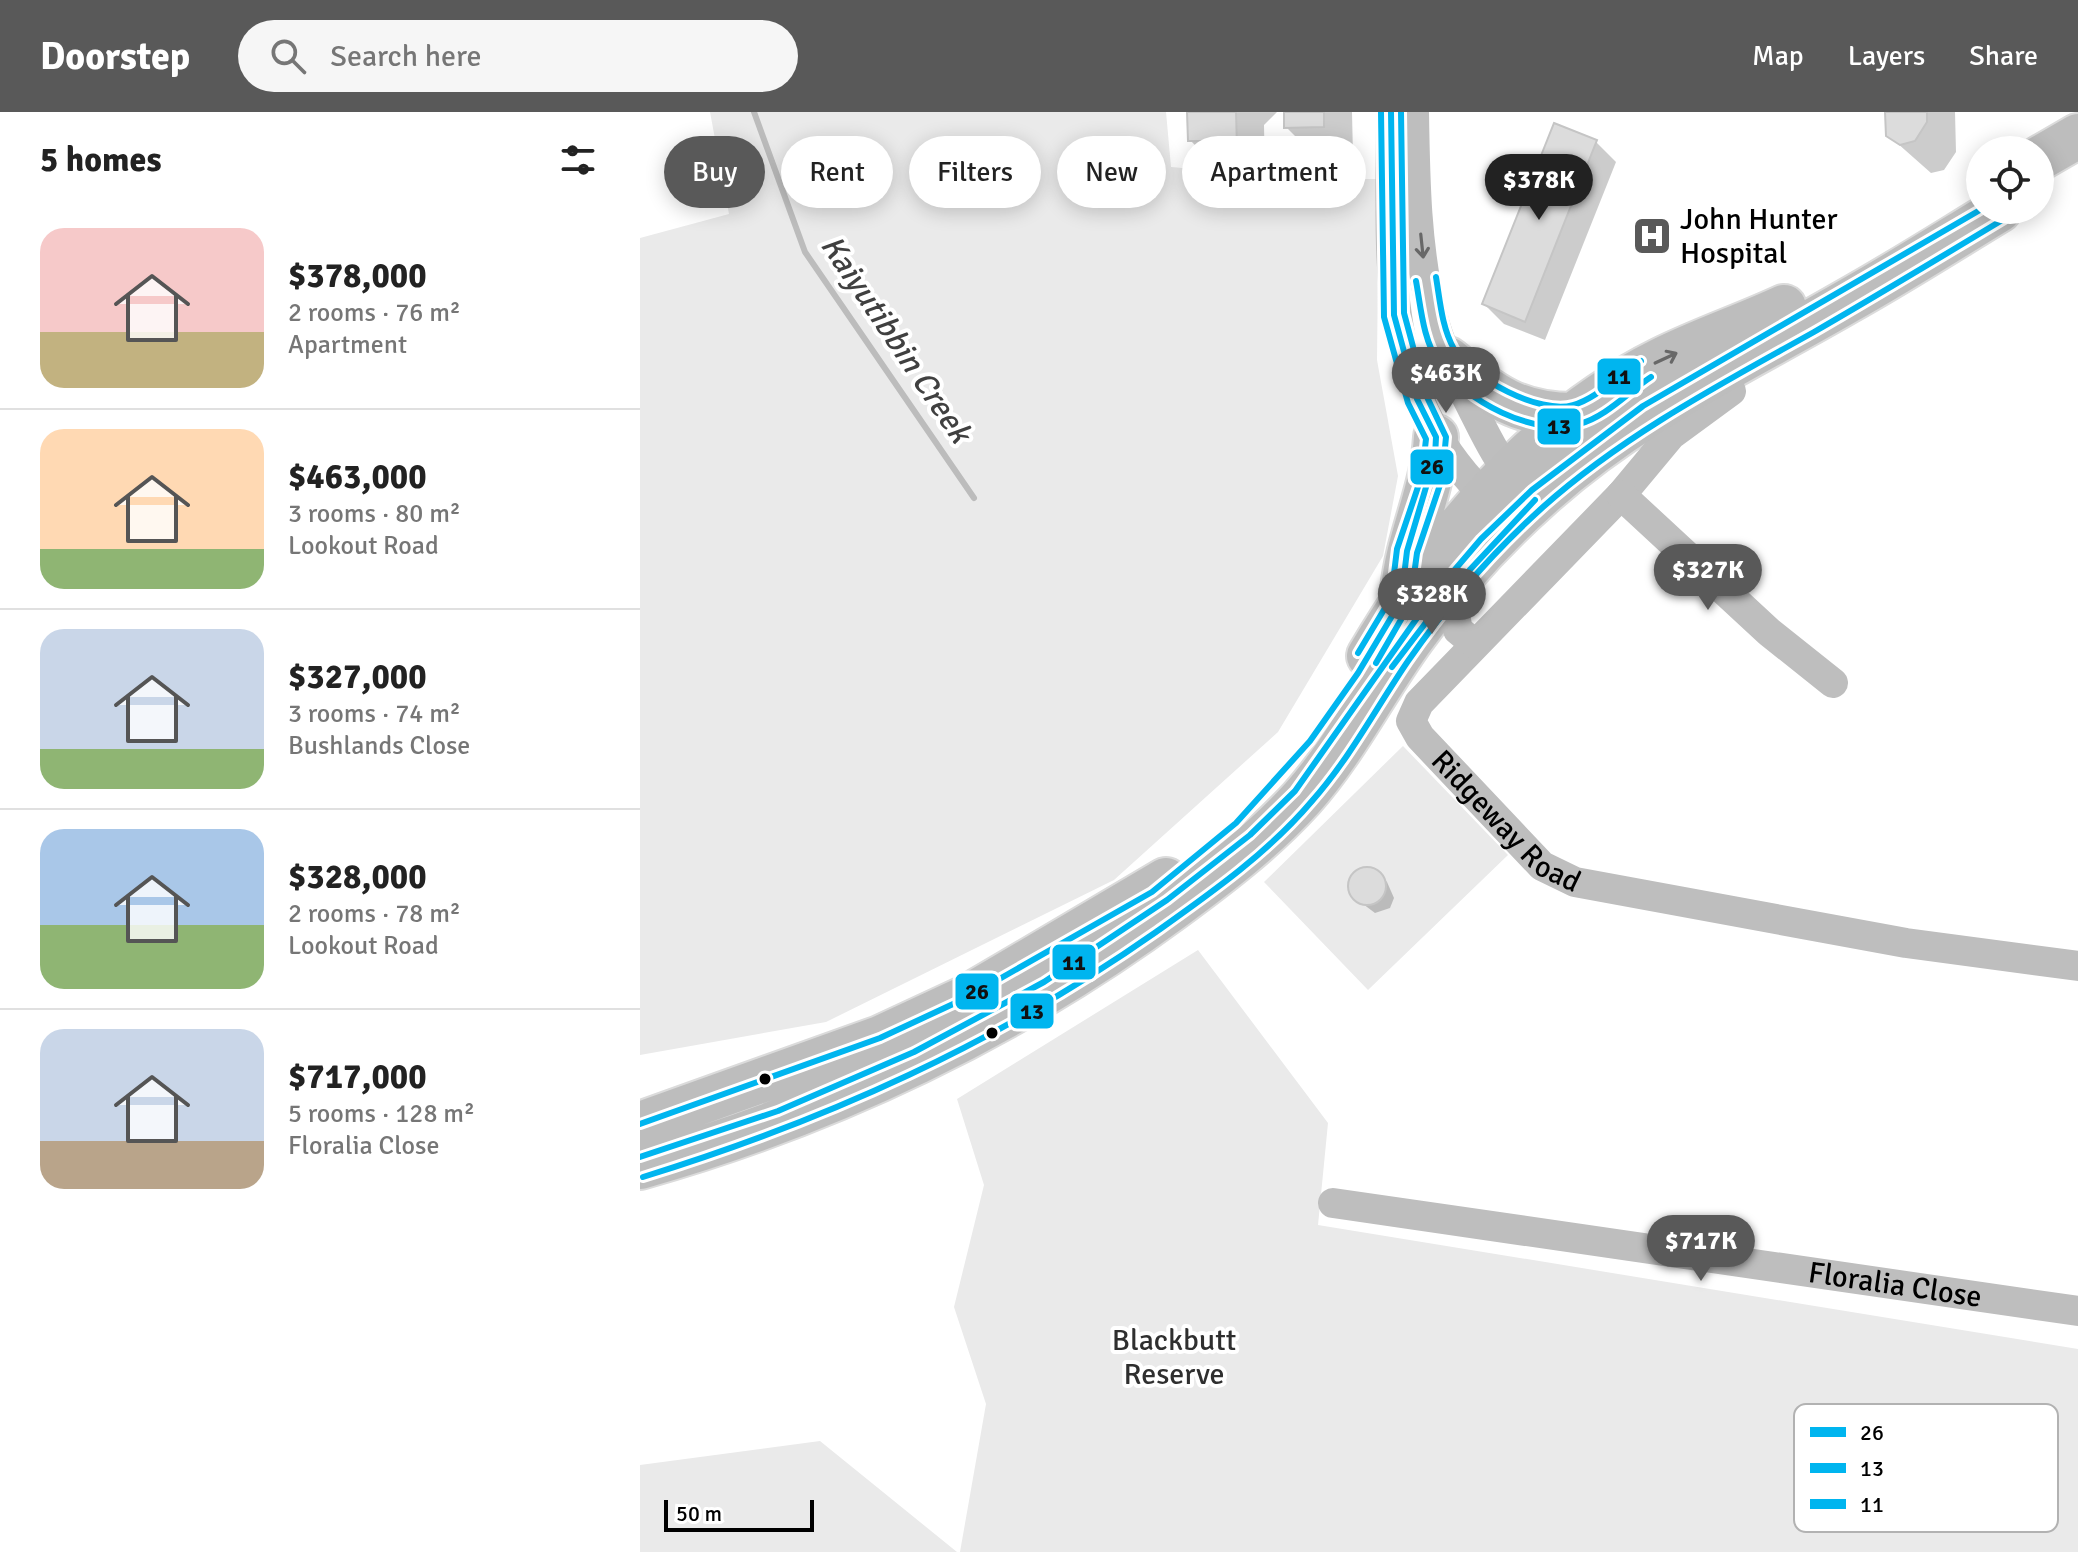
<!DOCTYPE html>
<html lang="en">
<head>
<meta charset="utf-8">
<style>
  :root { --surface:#fff; --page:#f6f6f6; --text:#222; --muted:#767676; --line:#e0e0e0; --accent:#595959 }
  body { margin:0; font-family:Signika,sans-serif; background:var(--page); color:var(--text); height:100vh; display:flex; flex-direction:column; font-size:30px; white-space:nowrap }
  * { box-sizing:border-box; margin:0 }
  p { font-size:26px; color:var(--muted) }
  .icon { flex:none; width:44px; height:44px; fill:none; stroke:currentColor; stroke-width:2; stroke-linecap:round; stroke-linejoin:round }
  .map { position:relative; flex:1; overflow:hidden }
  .sheet { display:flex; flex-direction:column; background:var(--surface); width:640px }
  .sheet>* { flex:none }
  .top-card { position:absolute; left:24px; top:24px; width:760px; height:72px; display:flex; gap:16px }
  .fabs { position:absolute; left:1326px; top:24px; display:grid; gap:16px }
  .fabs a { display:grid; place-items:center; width:88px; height:88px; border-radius:50%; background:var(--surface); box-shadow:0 4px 20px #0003; font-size:40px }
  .scale { position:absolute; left:24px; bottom:20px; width:150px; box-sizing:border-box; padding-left:8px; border:4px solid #000; border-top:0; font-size:22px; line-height:28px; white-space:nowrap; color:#000; -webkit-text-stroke:6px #fff; paint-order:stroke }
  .price { position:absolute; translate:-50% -68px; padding:0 18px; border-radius:28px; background:var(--accent); color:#fff; font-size:26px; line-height:52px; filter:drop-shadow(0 2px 4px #0008) }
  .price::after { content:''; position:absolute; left:50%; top:48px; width:24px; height:18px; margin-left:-12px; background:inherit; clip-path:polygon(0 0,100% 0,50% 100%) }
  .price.selected { background:#222; color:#fff }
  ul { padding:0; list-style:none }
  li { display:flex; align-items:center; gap:24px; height:200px; padding:0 40px }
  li+li { border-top:2px solid var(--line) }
  li span { display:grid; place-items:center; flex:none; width:224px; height:160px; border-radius:24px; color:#555 }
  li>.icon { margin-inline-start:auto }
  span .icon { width:96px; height:96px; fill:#fffc; stroke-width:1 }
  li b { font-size:34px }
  h2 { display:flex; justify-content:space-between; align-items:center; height:96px; padding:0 40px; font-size:34px }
  .tag { padding:0 28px; border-radius:36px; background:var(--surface); box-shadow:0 4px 20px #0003; font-size:28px; line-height:72px }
  .tag.selected { background:var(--accent); color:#fff }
  header { display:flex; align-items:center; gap:48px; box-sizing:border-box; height:112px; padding:0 40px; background:var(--accent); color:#fff }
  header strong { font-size:38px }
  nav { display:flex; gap:44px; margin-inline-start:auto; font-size:28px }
  .search { width:560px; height:72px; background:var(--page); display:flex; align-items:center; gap:20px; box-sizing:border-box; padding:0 28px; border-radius:44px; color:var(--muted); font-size:30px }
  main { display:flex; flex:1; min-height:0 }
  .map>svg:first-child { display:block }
  .green { fill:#eaeaea }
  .shadow { fill:#0003 }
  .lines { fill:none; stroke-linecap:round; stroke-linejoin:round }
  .stream { stroke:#bcbcbc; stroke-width:6 }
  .building { fill:#dcdcdc; stroke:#c5c5c5; stroke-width:2 }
  .highway-casing { stroke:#dbdbdb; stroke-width:48 }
  .minor { stroke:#bebebe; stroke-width:30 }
  .highway { stroke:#bdbdbd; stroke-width:44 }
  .bus-1-casing { stroke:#fff; stroke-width:12 }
  .bus-2-casing { stroke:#fff; stroke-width:12 }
  .bus-3-casing { stroke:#fff; stroke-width:12 }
  .bus-1 { stroke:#00b5ef; stroke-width:6 }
  .bus-2 { stroke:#00b5ef; stroke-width:6 }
  .bus-3 { stroke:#00b5ef; stroke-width:6 }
  .oneway { stroke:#686868 }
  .bus-dot { fill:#000; stroke:#fff; stroke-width:3 }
  .labels { text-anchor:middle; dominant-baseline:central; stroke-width:8; stroke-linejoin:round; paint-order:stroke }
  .poi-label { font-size:30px; fill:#000; stroke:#fff; text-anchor:start }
  .street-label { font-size:30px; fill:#000; stroke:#fff }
  .park-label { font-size:30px; fill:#2f2f2f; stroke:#fff }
  .water-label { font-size:32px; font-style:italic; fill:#404040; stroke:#fff }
  .key { fill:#fff; stroke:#b2b2b2; stroke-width:2 }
  .key-label { font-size:22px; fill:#000 }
  .line-badge { stroke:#fff; stroke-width:3 }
  .pale-badge-label { font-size:22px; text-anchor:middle; font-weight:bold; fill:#111 }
</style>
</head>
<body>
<header>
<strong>Doorstep</strong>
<div class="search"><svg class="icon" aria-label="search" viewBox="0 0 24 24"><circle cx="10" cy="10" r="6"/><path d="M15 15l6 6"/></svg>Search here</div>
<nav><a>Map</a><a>Layers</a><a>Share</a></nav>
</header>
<main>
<section class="sheet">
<h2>5 homes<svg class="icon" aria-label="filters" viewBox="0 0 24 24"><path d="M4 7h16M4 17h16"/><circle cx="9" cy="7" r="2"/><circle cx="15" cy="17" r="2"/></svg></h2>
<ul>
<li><span style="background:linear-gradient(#f6c9c9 65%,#c2b280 0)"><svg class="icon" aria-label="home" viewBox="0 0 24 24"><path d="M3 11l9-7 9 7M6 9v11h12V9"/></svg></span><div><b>$378,000</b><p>2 rooms · 76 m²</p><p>Apartment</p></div></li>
<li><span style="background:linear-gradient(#ffd9b3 75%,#8fb573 0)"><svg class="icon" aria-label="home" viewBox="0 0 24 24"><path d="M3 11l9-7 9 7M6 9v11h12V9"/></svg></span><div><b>$463,000</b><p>3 rooms · 80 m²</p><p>Lookout Road</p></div></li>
<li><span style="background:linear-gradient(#c9d6e8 75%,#8fb573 0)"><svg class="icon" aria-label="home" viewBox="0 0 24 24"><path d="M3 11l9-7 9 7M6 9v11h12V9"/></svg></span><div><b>$327,000</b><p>3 rooms · 74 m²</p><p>Bushlands Close</p></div></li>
<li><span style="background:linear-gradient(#a9c7e8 60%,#8fb573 0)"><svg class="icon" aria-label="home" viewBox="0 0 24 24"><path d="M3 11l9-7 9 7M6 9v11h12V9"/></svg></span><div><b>$328,000</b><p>2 rooms · 78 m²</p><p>Lookout Road</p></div></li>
<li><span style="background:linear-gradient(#c9d6e8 70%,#b9a48a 0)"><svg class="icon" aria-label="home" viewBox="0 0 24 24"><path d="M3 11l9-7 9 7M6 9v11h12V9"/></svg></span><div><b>$717,000</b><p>5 rooms · 128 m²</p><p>Floralia Close</p></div></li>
</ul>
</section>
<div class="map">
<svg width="1438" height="1440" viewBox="0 0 1438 1440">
  <rect width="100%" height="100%" fill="#fff"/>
  <path class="green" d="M 70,0 L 526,0 L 531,55 L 665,67 L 739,67 L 737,248 L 758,364 L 743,444 L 638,620 L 474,768 L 186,910 L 0,943 L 0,126 L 89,102 Z
    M 763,634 L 868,743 L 728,878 L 624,770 Z
    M 558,838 L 688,1011 L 678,1113 L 1438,1237 L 1438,1440 L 320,1440 L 346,1292 L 314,1195 L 344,1073 L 317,987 Z
    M 180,1329 L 317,1440 L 0,1440 L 0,1353 Z"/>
  <path class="shadow" d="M 582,0 L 637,0 L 624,13 L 625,64 L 597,64 L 590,57 L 579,58 L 550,28 Z
    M 646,0 L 712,0 L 713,44 L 675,44 L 646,15 Z
    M 1247,0 L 1315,0 L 1316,40 L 1304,58 L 1291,61 L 1248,23 Z
    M 956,30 L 976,50 L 905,228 L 864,212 L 844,192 Z
    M 727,757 L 737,760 L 747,770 L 754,786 L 750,796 L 735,801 L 715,786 L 710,775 L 712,765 Z"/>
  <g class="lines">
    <path class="stream" d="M 114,0 L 165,140 L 334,386"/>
  </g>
  <path class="building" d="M 547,0 L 596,0 L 597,35 L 566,36 L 566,29 L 548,29 Z
    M 644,0 L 684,0 L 684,15 L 644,16 Z
    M 1245,0 L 1287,0 L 1287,10 L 1275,29 L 1260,33 L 1246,24 Z
    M 914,11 L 957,28 L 885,210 L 842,192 Z
    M708 774a19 19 0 1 1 38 0a19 19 0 1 1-38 0Z"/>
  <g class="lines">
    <g class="highway-casing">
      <path id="highway" d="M 1400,46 L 1438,24
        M 808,247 C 852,283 877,304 937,303
        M 763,478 C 768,425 793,379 796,325
        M 729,544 C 798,427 896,310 1021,248 C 1061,228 1103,214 1144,195
        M 0,1012 L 240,926 L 326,886 L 526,768
        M 0,1055 C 191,1001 373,914 533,796 C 578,763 624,728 662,686 C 705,638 735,577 773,525 C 809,475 853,426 898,386 C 993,300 1097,253 1206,190 C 1258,161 1308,129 1359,98"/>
    </g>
    <g class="minor">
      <path d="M 751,0 C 751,150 735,289 860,398"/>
      <path d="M 774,0 C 775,67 776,136 792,201 C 800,237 819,269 835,302 C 848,328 860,353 881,374"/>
      <path id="s1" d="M 1091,279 L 1031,323 L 981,383 L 779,591 L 771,609 L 780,625 L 902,754 L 935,770 L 1266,831 L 1438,854"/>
      <path d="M 981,383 L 1129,520 L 1193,571"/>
      <path d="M 810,479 L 818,518 L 835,532"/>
      <path id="s2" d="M 693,1091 L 1438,1199"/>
    </g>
    <use href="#highway" class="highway"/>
    <g class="bus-1-casing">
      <path id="bus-1" d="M 752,555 L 810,479 L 895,388
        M 0,1012 L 240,926 L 326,886 L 512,780 L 596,711 L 670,629 L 718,561 L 761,489 L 767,439 L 795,345 L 796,325 L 777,287 L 754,203 L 751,0"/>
    </g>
    <g class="bus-2-casing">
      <path id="bus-2" d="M 776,169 C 781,196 783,228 799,251 C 825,289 894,325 939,312 C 966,305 988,280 1011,265
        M 736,551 L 770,492 L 777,441 L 802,367 L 806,325 L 786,283 L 764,201 L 761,0
        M 3,1065 C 187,1008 358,931 516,820 C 571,781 628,741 672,689 C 710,646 736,596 768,549 C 807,493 852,441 903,395 C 984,323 1079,273 1174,220 C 1238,183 1301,145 1364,107"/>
    </g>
    <g class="bus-3-casing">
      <path id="bus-3" d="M 796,165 C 800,189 802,216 814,237 C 831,266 900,303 933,293 C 958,286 979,262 1001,249
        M 718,541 L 751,486 L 757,437 L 782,363 L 786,327 L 768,291 L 744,205 L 741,0
        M 0,1045 L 138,999 L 274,940 L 404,870 L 527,788 L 610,723 L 655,679 L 794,482 L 841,427 L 892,378 L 1003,294 L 1340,98"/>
    </g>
    <use href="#bus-1" class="bus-1"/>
    <use href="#bus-2" class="bus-2"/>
    <use href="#bus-3" class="bus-3"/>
  </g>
  <defs><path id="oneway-shaft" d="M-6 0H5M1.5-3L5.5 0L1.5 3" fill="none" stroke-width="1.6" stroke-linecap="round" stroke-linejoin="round" transform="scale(2)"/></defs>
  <g class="oneway">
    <use href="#oneway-shaft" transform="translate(782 134) rotate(84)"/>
    <use href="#oneway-shaft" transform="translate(1026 246) rotate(-25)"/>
  </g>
  <defs>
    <g id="hospital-square" transform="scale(2)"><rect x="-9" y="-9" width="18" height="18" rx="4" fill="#595959" stroke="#fff"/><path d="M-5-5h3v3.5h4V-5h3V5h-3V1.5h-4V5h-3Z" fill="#fff"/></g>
  </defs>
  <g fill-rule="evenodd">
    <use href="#hospital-square" x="1012" y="124"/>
  </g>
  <g class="bus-dot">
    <circle cx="352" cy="921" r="7"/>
    <circle cx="125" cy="967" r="7"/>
  </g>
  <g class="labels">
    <g class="poi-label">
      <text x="1040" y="107">John Hunter<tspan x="1040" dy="34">Hospital</tspan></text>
    </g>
    <g class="street-label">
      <text stroke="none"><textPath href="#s1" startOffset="602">Ridgeway Road</textPath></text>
      <text stroke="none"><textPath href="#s2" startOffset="568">Floralia Close</textPath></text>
    </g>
    <g class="park-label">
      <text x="534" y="1228">Blackbutt<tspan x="534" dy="34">Reserve</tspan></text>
    </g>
    <g class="water-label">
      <text transform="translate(256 227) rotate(56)">Kaiyutibbin Creek</text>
    </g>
  </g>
  <rect x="1154" y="1292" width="264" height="128" rx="12" class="key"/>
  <rect x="1170" y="1315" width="36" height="10" fill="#00b5ef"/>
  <rect x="1170" y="1351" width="36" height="10" fill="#00b5ef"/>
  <rect x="1170" y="1387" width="36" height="10" fill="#00b5ef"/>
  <g class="key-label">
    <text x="1220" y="1328">26</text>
    <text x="1220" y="1364">13</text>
    <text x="1220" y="1400">11</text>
  </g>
  <g class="line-badge">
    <rect x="956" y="245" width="46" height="39" rx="8" fill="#00b5ef"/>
    <rect x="896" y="295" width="46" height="39" rx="8" fill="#00b5ef"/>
    <rect x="769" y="336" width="46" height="38" rx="8" fill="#00b5ef"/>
    <rect x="411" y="831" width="46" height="38" rx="8" fill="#00b5ef"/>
    <rect x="314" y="860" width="46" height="39" rx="8" fill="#00b5ef"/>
    <rect x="369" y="880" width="46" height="38" rx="8" fill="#00b5ef"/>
  </g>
  <g class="pale-badge-label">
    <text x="979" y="272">11</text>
    <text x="919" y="322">13</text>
    <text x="792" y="362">26</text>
    <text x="434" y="858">11</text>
    <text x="337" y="887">26</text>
    <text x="392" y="907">13</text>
  </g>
</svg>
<div class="fabs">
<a><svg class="icon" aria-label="locate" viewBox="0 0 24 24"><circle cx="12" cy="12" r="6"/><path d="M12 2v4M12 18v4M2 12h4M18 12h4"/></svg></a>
</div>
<div class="scale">50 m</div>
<b class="price selected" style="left:899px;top:110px">$378K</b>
<b class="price" style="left:806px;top:303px">$463K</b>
<b class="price" style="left:1068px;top:500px">$327K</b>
<b class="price" style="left:792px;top:524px">$328K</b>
<b class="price" style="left:1061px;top:1171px">$717K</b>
<div class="top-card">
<a class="tag selected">Buy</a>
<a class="tag">Rent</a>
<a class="tag">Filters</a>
<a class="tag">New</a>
<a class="tag">Apartment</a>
</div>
</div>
</main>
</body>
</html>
